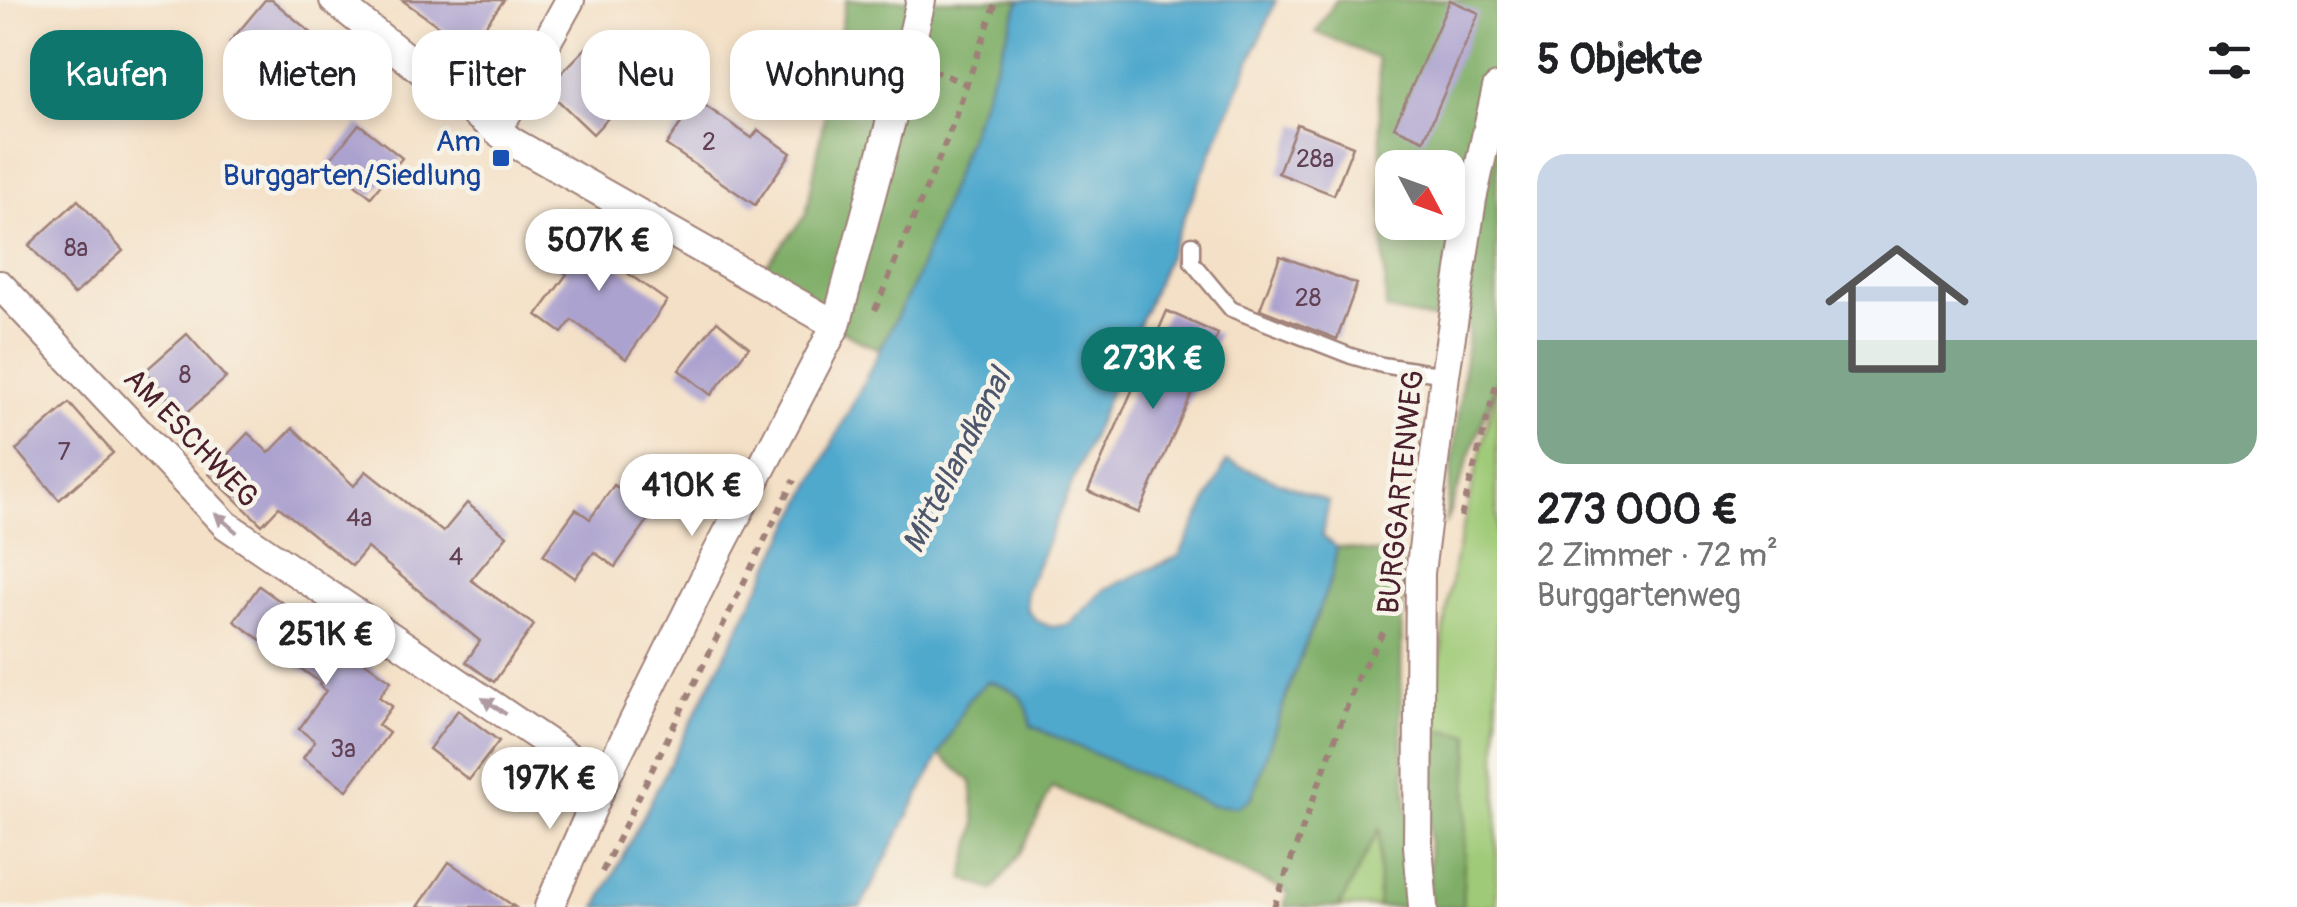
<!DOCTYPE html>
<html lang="de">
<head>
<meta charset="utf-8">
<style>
  :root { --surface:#fff; --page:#f2f2f2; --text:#202124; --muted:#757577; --accent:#0f766e }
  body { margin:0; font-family:Pangolin,sans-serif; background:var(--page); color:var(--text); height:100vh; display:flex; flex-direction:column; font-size:38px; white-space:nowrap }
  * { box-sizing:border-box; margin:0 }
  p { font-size:32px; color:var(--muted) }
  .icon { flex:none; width:55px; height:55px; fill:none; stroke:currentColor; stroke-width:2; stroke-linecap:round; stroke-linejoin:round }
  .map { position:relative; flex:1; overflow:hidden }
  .side { display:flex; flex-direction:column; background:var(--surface); width:800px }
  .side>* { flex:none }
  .banner { position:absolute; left:30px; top:30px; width:950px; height:90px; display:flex; gap:20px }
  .needle { width:65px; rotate:131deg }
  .controls { position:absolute; left:1375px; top:150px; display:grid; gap:20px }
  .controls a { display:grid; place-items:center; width:90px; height:90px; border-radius:20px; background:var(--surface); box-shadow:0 5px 15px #0003; font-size:50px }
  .price { position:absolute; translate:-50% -85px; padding:0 22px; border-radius:35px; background:#fff; color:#222; font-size:32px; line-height:65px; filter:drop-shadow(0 2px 5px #0008) }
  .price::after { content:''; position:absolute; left:50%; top:60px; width:30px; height:22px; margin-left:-15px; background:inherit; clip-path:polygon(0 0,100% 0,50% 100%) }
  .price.selected { background:var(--accent); color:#fff }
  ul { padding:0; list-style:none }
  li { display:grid; align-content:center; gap:20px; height:530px; padding:0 40px }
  li span { display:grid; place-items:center; height:310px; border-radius:30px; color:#555 }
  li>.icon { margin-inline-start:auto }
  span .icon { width:180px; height:180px; fill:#fffc; stroke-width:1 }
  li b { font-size:42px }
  h2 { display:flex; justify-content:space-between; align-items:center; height:120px; padding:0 40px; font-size:42px }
  .pill { padding:0 35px; border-radius:30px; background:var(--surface); box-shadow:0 5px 15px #0003; font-size:35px; line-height:90px }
  .pill.selected { background:var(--accent); color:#fff }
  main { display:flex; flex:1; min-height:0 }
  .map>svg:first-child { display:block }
  .green { fill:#9fca77; stroke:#747451; stroke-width:2.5 }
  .forest { fill:#7fae68; stroke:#64664a; stroke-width:2.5; fill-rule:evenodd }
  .water { fill:#4fa9cd; stroke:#4c647c; stroke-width:2.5 }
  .building { fill:#aca2cf }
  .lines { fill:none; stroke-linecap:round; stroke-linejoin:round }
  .lane-casing { stroke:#9f8078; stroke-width:19 }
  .street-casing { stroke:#9f8078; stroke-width:32 }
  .path { stroke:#9f8078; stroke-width:6; stroke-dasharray:8 8; stroke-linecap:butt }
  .lane { stroke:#fff; stroke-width:14 }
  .street { stroke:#fff; stroke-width:28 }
  .oneway { fill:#ae9aa0 }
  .transit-dot { fill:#1a4fb4; stroke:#f7f3e8; stroke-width:4 }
  .labels { text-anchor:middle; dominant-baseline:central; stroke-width:9; stroke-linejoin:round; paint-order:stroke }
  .number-label { font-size:25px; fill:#624054 }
  .transit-label { font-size:30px; fill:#164399; stroke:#f7f3e8; text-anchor:end }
  .street-label { font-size:30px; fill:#4a1f2b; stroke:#f7f3e8 }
  .water-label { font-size:32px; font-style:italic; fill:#4c566c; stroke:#f7f3e8 }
</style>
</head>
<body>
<main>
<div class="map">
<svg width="1497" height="907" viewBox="0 0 1497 907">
  <rect width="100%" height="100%" fill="#f7f3e8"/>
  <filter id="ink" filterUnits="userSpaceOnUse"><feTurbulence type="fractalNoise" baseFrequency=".01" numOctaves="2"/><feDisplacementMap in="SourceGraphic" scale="20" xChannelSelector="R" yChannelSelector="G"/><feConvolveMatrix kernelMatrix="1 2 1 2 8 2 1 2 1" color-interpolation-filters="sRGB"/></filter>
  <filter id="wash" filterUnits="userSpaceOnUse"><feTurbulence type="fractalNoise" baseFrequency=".0048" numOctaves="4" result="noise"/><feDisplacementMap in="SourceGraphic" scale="40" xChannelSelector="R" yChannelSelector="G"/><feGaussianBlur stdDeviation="2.25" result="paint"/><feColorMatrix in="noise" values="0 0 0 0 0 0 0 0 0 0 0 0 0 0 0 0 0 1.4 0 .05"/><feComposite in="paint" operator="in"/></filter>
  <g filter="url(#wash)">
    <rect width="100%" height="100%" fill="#f4e0c6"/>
    <path class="green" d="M 1497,382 L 1497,907 L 1462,907 L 1470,735 L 1430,728 L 1453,569 Z
      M 1381,825 L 1378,907 L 1339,907 Z"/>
    <path class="forest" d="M 846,0 L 1020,0 L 915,281 L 880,349 L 862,342 L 755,279 L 806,215 Z
      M 1336,0 L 1497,0 L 1497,380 L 1445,525 L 1469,326 L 1386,310 L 1378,59 L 1316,32 ZM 1392,168 L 1448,168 L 1448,222 L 1392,222 Z
      M 1337,547 L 1402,556 L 1401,720 L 1414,907 L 1378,907 L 1380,828 L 1339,907 L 1284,907 L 1288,892 L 1052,787 L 1021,853 L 993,890 L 963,879 L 976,826 L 971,781 L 940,755 L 968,700 L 988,681 C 1016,689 1028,696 1032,726 L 1252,797 L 1292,679 L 1332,576 Z
      M 1430,728 L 1470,735 L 1462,907 L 1429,907 Z"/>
    <path class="water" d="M 1020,0 L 1276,0 L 1026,592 L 1027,609 L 1037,621 L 1051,627 L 1070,624 L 1105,589 L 1179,556 L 1227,461 L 1329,502 L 1322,536 L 1337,547 L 1332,576 L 1292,679 L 1252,797 L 1238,807 L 1211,805 L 1031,726 C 1028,696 1016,689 988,681 L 968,700 L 861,907 L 597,907 L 915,281 Z"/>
    <g id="blocks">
      <path class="building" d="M 265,0 L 272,0 L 315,36 L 277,82 L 230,42 Z
        M 402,0 L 504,0 L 469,48 Z
        M 1450,0 L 1479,13 L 1424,140 L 1394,127 Z
        M 588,46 L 635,89 L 593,134 L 546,89 Z
        M 697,100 L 752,138 L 758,130 L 791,153 L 755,205 L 666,145 Z
        M 359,124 L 402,158 L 371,197 L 328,162 Z
        M 1297,124 L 1353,146 L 1334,195 L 1278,173 Z
        M 78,200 L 123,251 L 74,295 L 29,245 Z
        M 575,222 L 619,254 L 613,263 L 667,301 L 626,359 L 572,320 L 562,333 L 537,315 L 567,274 L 548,260 Z
        M 1280,256 L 1357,284 L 1337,339 L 1260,309 Z
        M 1167,311 L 1218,334 L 1139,513 L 1088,491 Z
        M 717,321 L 749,347 L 711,395 L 679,370 Z
        M 187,334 L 226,378 L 184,415 L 145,371 Z
        M 69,403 L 113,453 L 59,500 L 16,450 Z
        M 293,428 L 354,486 L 366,471 L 443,532 L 467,503 L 507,536 L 471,580 L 534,625 L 494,682 L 466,662 L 480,641 L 367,548 L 352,566 L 279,507 L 262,525 L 209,474 L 248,433 L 269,453 Z
        M 614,485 L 653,513 L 615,567 L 594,552 L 575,578 L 543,555 L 576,509 L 590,519 Z
        M 259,586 L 391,681 L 379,697 L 392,706 L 378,725 L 389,733 L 347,790 L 303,758 L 315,741 L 299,729 L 326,691 L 319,685 L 321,683 L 234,621 Z
        M 458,710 L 499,741 L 469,780 L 429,749 Z
        M 449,862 L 515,907 L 418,907 Z"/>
    </g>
  </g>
  <g filter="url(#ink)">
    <use href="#blocks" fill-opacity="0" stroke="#9f8078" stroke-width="2.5"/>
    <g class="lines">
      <g class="lane-casing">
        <path id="lane" d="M 1192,244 L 1192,262 L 1231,309 L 1351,356 L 1382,365 L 1445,375"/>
      </g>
      <g class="street-casing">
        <path id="street" d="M 334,0 L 497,131 L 514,143 L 836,325
          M 497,131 L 570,0
          M 0,285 L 226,525 L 604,781
          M 549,907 L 604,781 L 713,561 L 836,325 L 907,61 L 921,0
          M 1423,907 L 1418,845 L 1420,573 L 1445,375 L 1472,199 L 1497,88"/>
      </g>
      <path class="path" d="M 932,70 L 966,84
        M 875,310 L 948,137 L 997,0
        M 1461,517 L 1497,381
        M 602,872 L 794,480
        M 1274,907 L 1358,676 L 1387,626"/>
      <use href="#lane" class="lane"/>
      <use href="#street" class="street"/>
    </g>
    <defs><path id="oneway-solid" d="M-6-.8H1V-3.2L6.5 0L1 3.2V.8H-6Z" transform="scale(2.5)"/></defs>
    <g class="oneway">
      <use href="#oneway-solid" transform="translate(226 523) rotate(-139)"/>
      <use href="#oneway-solid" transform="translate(494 706) rotate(-146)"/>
    </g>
  </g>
  <rect class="transit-dot" x="491" y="148" width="20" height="20" rx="5"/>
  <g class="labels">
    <g class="number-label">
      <text x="709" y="142">2</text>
      <text x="1315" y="159">28a</text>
      <text x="76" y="248">8a</text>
      <text x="1308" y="298">28</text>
      <text x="185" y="375">8</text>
      <text x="64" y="452">7</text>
      <text x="359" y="518">4a</text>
      <text x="456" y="557">4</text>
      <text x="343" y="749">3a</text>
    </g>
    <g class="transit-label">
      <text x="481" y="141">Am<tspan x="481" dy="34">Burggarten/Siedlung</tspan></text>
    </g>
    <g class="street-label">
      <text transform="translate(191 438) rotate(46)">AM ESCHWEG</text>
      <text transform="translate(1401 492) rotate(-84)">BURGGARTENWEG</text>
    </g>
    <g class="water-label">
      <text transform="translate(957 461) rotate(-63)">Mittellandkanal</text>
    </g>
  </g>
</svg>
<div class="controls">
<a><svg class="needle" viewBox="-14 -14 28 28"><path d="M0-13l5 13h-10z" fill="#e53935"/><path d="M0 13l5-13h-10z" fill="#757577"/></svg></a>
</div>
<b class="price" style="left:599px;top:294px">507K €</b>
<b class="price selected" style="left:1153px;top:412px">273K €</b>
<b class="price" style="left:692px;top:539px">410K €</b>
<b class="price" style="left:326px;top:688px">251K €</b>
<b class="price" style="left:550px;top:832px">197K €</b>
<div class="banner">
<a class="pill selected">Kaufen</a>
<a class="pill">Mieten</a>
<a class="pill">Filter</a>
<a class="pill">Neu</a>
<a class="pill">Wohnung</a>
</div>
</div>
<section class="side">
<h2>5 Objekte<svg class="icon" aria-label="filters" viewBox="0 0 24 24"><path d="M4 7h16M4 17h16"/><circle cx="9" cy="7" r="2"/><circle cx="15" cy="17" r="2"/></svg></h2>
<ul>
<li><span style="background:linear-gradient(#c9d6e8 60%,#7fa58c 0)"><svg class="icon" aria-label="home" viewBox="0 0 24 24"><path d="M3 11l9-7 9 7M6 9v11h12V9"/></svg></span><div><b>273 000 €</b><p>2 Zimmer · 72 m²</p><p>Burggartenweg</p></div></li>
</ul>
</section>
</main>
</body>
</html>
